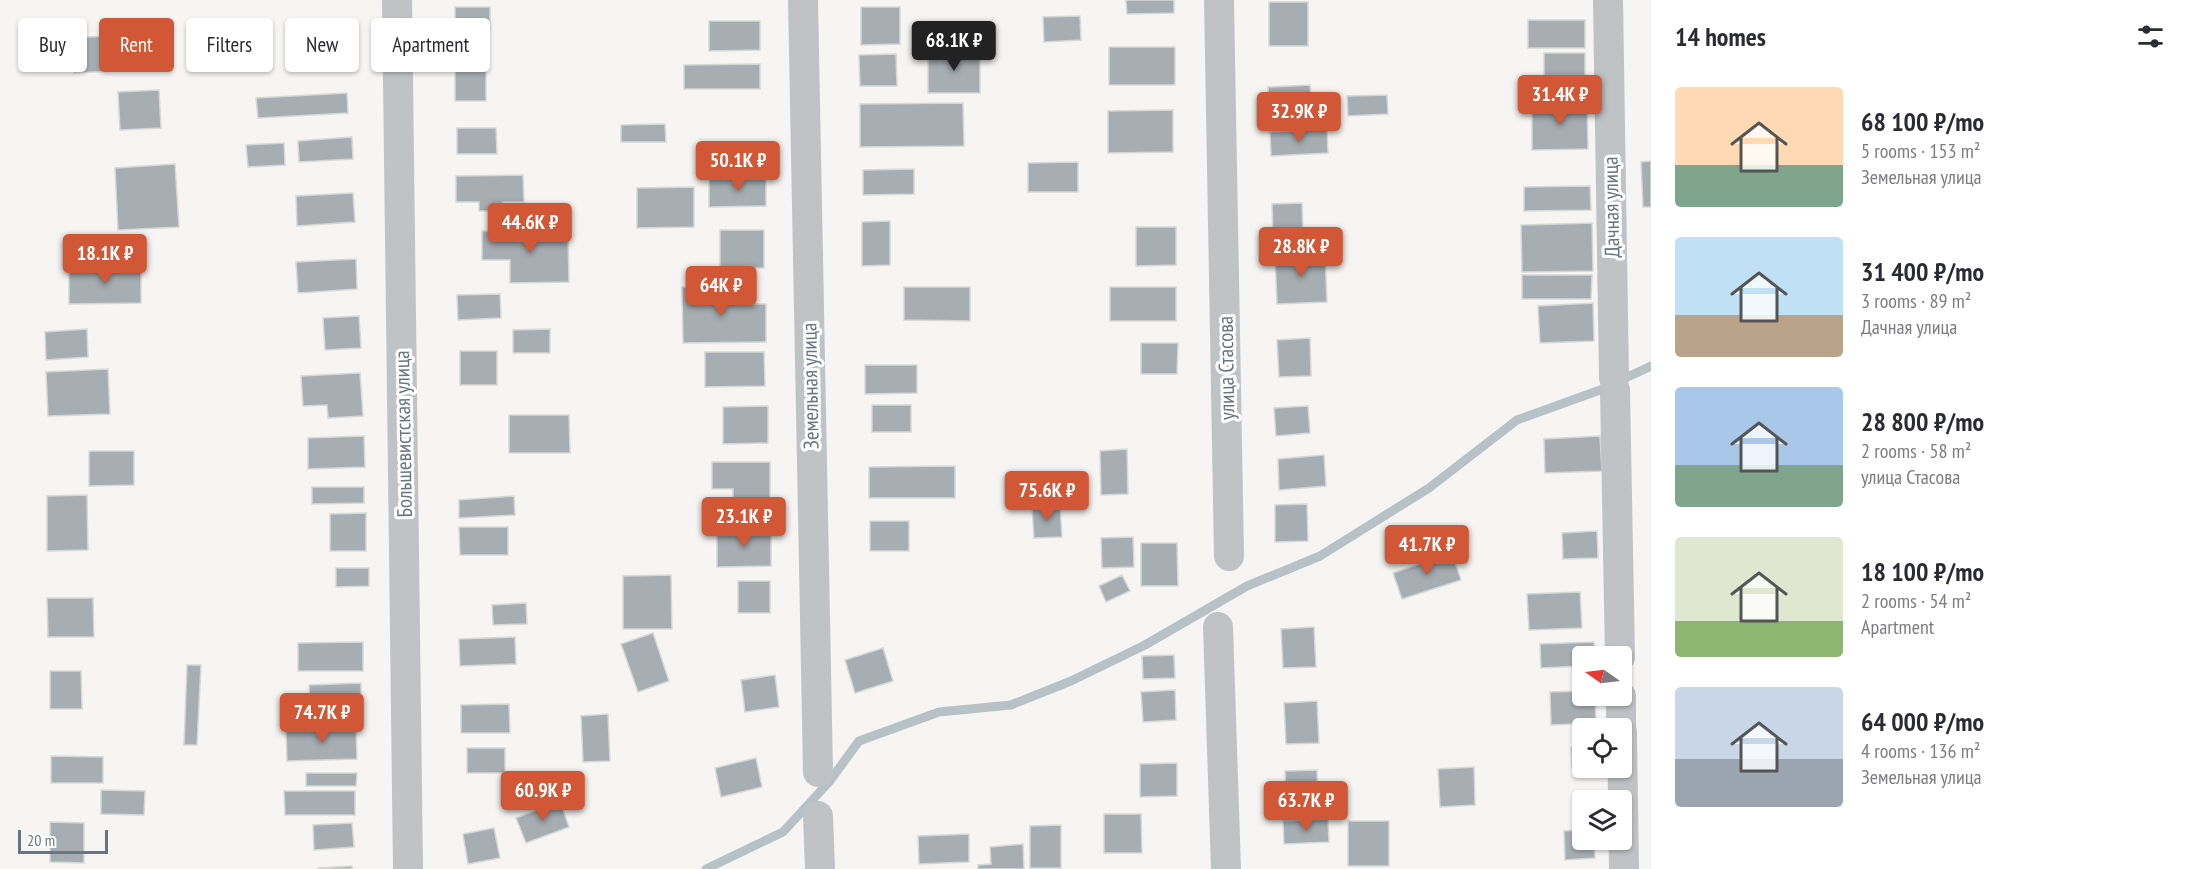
<!DOCTYPE html>
<html lang="en">
<head>
<meta charset="utf-8">
<style>
  :root { --surface:#fff; --page:#f7f7f7; --text:#2b2b33; --muted:#7c7c81; --accent:#d25736 }
  body { margin:0; font-family:"PT Sans Narrow",sans-serif; background:var(--page); color:var(--text); height:100vh; display:flex; flex-direction:column; font-size:22px; white-space:nowrap }
  * { box-sizing:border-box; margin:0 }
  p { font-size:20px; color:var(--muted) }
  .icon { flex:none; width:33px; height:33px; fill:none; stroke:currentColor; stroke-width:2; stroke-linecap:round; stroke-linejoin:round }
  .map { position:relative; flex:1; overflow:hidden }
  .panel { display:flex; flex-direction:column; background:var(--surface); width:540px }
  .panel>* { flex:none }
  .banner { position:absolute; left:18px; top:18px; width:570px; height:54px; display:flex; gap:12px }
  .needle { width:39px; rotate:284deg }
  .controls { position:absolute; left:1572px; top:646px; display:grid; gap:12px }
  .controls a { display:grid; place-items:center; width:60px; height:60px; border-radius:6px; background:var(--surface); box-shadow:0 2px 4px #0004; font-size:30px }
  .scale { position:absolute; left:18px; bottom:15px; width:90px; box-sizing:border-box; padding-left:6px; border:3px solid #677681; border-top:0; font-size:16px; line-height:21px; white-space:nowrap; color:#677681; -webkit-text-stroke:4px #fff; paint-order:stroke }
  .price { position:absolute; translate:-50% -51px; padding:0 14px; border-radius:6px; background:var(--accent); color:#fff; font-size:20px; line-height:39px; filter:drop-shadow(0 2px 3px #0008) }
  .price::after { content:''; position:absolute; left:50%; top:36px; width:18px; height:14px; margin-left:-9px; background:inherit; clip-path:polygon(0 0,100% 0,50% 100%) }
  .price.on { background:#222; color:#fff }
  ul { padding:0; list-style:none }
  li { display:flex; align-items:center; gap:18px; height:150px; padding:0 24px }
  li span { display:grid; place-items:center; flex:none; width:168px; height:120px; border-radius:6px; color:#555 }
  li>.icon { margin-inline-start:auto }
  span .icon { width:72px; height:72px; fill:#fffc; stroke-width:1 }
  li b { font-size:26px }
  h2 { display:flex; justify-content:space-between; align-items:center; height:72px; padding:0 24px; font-size:26px }
  .tag { padding:0 21px; border-radius:6px; background:var(--surface); box-shadow:0 2px 4px #0004; font-size:21px; line-height:54px }
  .tag.on { background:var(--accent); color:#fff }
  main { display:flex; flex:1; min-height:0 }
  .map>svg:first-child { display:block }
  .lines { fill:none; stroke-linecap:round; stroke-linejoin:round }
  .stream { stroke:#b8c2c6; stroke-width:9 }
  .building { fill:#a7aeb3; stroke:#d7d7d5; stroke-width:1.5 }
  .street { stroke:#bfc3c6; stroke-width:30 }
  .labels { text-anchor:middle; dominant-baseline:central; stroke-width:6; stroke-linejoin:round; paint-order:stroke }
  .street-label { font-size:21px; fill:#677681; stroke:#fff }
</style>
</head>
<body>
<main>
<div class="map">
<svg width="1651" height="869" viewBox="0 0 1651 869">
  <rect width="100%" height="100%" fill="#f6f5f3"/>
  <g class="lines">
    <path class="stream" d="M 706,869 L 783,832 L 829,782 L 859,741 L 939,712 L 1011,705 L 1071,681 L 1145,645 L 1247,586 L 1320,556 L 1429,488 L 1517,420 L 1600,390 L 1651,366"/>
  </g>
  <path class="building" d="M 1126,0 L 1174,0 L 1174,13 L 1127,14 Z
    M 1269,2 L 1308,2 L 1308,46 L 1269,46 Z
    M 455,7 L 490,7 L 490,29 L 455,30 Z
    M 861,7 L 900,7 L 900,44 L 861,45 Z
    M 1080,16 L 1081,40 L 1044,42 L 1043,17 Z
    M 1528,20 L 1585,20 L 1585,48 L 1528,48 Z
    M 709,21 L 760,21 L 760,50 L 709,51 Z
    M 347,27 L 349,53 L 299,56 L 298,30 Z
    M 138,34 L 140,70 L 74,73 L 72,38 Z
    M 1109,47 L 1175,47 L 1175,85 L 1109,85 Z
    M 928,51 L 980,51 L 980,93 L 928,93 Z
    M 1544,53 L 1585,53 L 1585,81 L 1544,82 Z
    M 896,54 L 897,86 L 860,86 L 859,55 Z
    M 760,64 L 760,89 L 684,89 L 684,65 Z
    M 455,68 L 486,68 L 486,101 L 455,101 Z
    M 1310,85 L 1312,117 L 1269,119 L 1268,87 Z
    M 159,90 L 161,128 L 120,130 L 118,92 Z
    M 347,93 L 348,113 L 258,118 L 256,98 Z
    M 1387,95 L 1388,114 L 1348,116 L 1347,96 Z
    M 1532,102 L 1587,102 L 1588,149 L 1532,150 Z
    M 963,103 L 964,146 L 860,147 L 860,104 Z
    M 1173,110 L 1173,152 L 1108,153 L 1108,111 Z
    M 665,124 L 666,142 L 621,142 L 621,125 Z
    M 457,128 L 496,128 L 497,154 L 457,154 Z
    M 1327,129 L 1328,153 L 1271,156 L 1270,132 Z
    M 352,137 L 353,159 L 299,162 L 298,141 Z
    M 284,143 L 285,165 L 248,167 L 246,145 Z
    M 1651,161 L 1651,207 L 1643,207 L 1641,162 Z
    M 1078,162 L 1078,192 L 1028,192 L 1028,163 Z
    M 175,164 L 179,227 L 118,230 L 115,168 Z
    M 914,169 L 914,194 L 863,195 L 863,170 Z
    M 523,175 L 524,202 L 503,202 L 503,211 L 479,211 L 479,202 L 456,202 L 456,176 Z
    M 766,176 L 766,206 L 709,207 L 709,177 Z
    M 1590,186 L 1591,210 L 1524,211 L 1524,187 Z
    M 694,187 L 694,227 L 637,228 L 637,188 Z
    M 353,193 L 355,222 L 297,226 L 296,196 Z
    M 1302,203 L 1303,236 L 1273,237 L 1272,204 Z
    M 890,221 L 890,265 L 862,266 L 862,222 Z
    M 1592,223 L 1593,271 L 1522,272 L 1521,225 Z
    M 1136,227 L 1176,227 L 1176,265 L 1136,266 Z
    M 568,230 L 569,282 L 510,283 L 510,260 L 482,260 L 482,231 Z
    M 720,230 L 764,230 L 764,268 L 720,268 Z
    M 1325,253 L 1327,302 L 1277,304 L 1275,255 Z
    M 356,259 L 357,289 L 298,293 L 296,262 Z
    M 141,266 L 141,303 L 69,304 L 69,267 Z
    M 1522,275 L 1592,275 L 1591,299 L 1522,299 Z
    M 682,287 L 737,287 L 737,304 L 766,304 L 766,342 L 683,343 Z
    M 904,287 L 970,287 L 970,321 L 904,320 Z
    M 1110,287 L 1176,287 L 1176,321 L 1110,321 Z
    M 500,294 L 501,318 L 458,320 L 457,295 Z
    M 1593,303 L 1594,341 L 1540,343 L 1538,306 Z
    M 359,316 L 361,348 L 325,350 L 323,318 Z
    M 87,329 L 88,357 L 46,360 L 45,332 Z
    M 550,329 L 550,353 L 513,353 L 513,330 Z
    M 1310,338 L 1311,376 L 1279,377 L 1277,340 Z
    M 1141,343 L 1178,343 L 1177,374 L 1141,374 Z
    M 460,351 L 497,351 L 497,385 L 460,385 Z
    M 705,352 L 764,352 L 765,386 L 705,387 Z
    M 865,365 L 917,365 L 917,393 L 865,394 Z
    M 108,369 L 110,414 L 48,416 L 46,372 Z
    M 360,373 L 363,416 L 328,418 L 327,405 L 303,406 L 301,376 Z
    M 872,405 L 911,405 L 911,432 L 872,432 Z
    M 768,406 L 768,443 L 723,444 L 723,407 Z
    M 1308,406 L 1310,433 L 1276,436 L 1274,408 Z
    M 509,415 L 569,415 L 570,453 L 509,453 Z
    M 364,436 L 365,467 L 308,469 L 308,438 Z
    M 1600,436 L 1602,471 L 1545,473 L 1544,439 Z
    M 1127,449 L 1128,494 L 1101,495 L 1100,451 Z
    M 89,451 L 134,451 L 134,485 L 89,486 Z
    M 1324,455 L 1326,486 L 1279,490 L 1278,459 Z
    M 712,462 L 770,462 L 770,499 L 733,499 L 733,489 L 712,489 Z
    M 955,466 L 955,498 L 869,498 L 869,467 Z
    M 312,487 L 364,487 L 364,503 L 312,504 Z
    M 87,495 L 88,550 L 47,551 L 47,496 Z
    M 514,496 L 515,515 L 459,518 L 459,500 Z
    M 1307,504 L 1308,541 L 1275,542 L 1275,505 Z
    M 1060,505 L 1062,537 L 1034,538 L 1032,507 Z
    M 366,513 L 366,551 L 330,551 L 330,514 Z
    M 870,521 L 909,521 L 909,551 L 870,551 Z
    M 459,527 L 508,527 L 508,555 L 460,555 Z
    M 771,528 L 771,566 L 717,567 L 717,529 Z
    M 1597,531 L 1598,558 L 1563,559 L 1562,533 Z
    M 1133,537 L 1134,567 L 1102,568 L 1101,538 Z
    M 1141,543 L 1177,543 L 1178,586 L 1141,586 Z
    M 1452,553 L 1461,580 L 1402,599 L 1393,573 Z
    M 336,568 L 369,568 L 369,586 L 336,587 Z
    M 671,575 L 672,629 L 623,629 L 623,576 Z
    M 1122,575 L 1130,591 L 1106,602 L 1099,586 Z
    M 738,581 L 770,581 L 770,613 L 738,613 Z
    M 1580,592 L 1582,628 L 1529,630 L 1527,594 Z
    M 47,598 L 93,598 L 94,637 L 48,637 Z
    M 526,603 L 527,624 L 493,625 L 492,605 Z
    M 1314,627 L 1316,667 L 1283,668 L 1281,629 Z
    M 653,633 L 669,681 L 638,692 L 621,644 Z
    M 515,637 L 516,664 L 460,666 L 459,639 Z
    M 363,642 L 363,671 L 298,671 L 298,643 Z
    M 1594,642 L 1595,657 L 1582,657 L 1582,666 L 1541,668 L 1540,644 Z
    M 883,648 L 893,681 L 855,693 L 845,660 Z
    M 1174,655 L 1175,678 L 1143,679 L 1142,656 Z
    M 187,665 L 201,665 L 197,745 L 184,745 Z
    M 50,671 L 81,671 L 82,709 L 50,709 Z
    M 775,675 L 779,707 L 745,712 L 741,680 Z
    M 361,683 L 361,709 L 310,711 L 309,685 Z
    M 1175,690 L 1176,720 L 1143,722 L 1141,692 Z
    M 1582,691 L 1582,696 L 1595,696 L 1596,723 L 1551,725 L 1550,692 Z
    M 1317,701 L 1319,743 L 1286,744 L 1284,703 Z
    M 509,704 L 510,733 L 461,733 L 461,705 Z
    M 608,714 L 610,761 L 583,762 L 581,716 Z
    M 356,728 L 357,759 L 287,761 L 286,730 Z
    M 467,748 L 505,748 L 505,773 L 467,773 Z
    M 1571,748 L 1582,748 L 1582,767 L 1572,767 Z
    M 51,756 L 103,757 L 103,783 L 51,783 Z
    M 756,758 L 762,787 L 721,797 L 715,768 Z
    M 1177,763 L 1177,796 L 1140,797 L 1140,764 Z
    M 1474,767 L 1475,805 L 1440,807 L 1438,769 Z
    M 1317,770 L 1318,798 L 1286,799 L 1285,771 Z
    M 306,773 L 357,773 L 356,786 L 306,786 Z
    M 101,790 L 145,791 L 144,815 L 101,814 Z
    M 284,791 L 355,791 L 355,815 L 285,815 Z
    M 560,801 L 569,827 L 526,843 L 516,818 Z
    M 1104,814 L 1141,814 L 1142,853 L 1104,853 Z
    M 1328,819 L 1329,842 L 1284,844 L 1283,821 Z
    M 1348,821 L 1389,821 L 1389,866 L 1348,866 Z
    M 50,822 L 84,823 L 84,863 L 50,862 Z
    M 352,823 L 354,847 L 314,850 L 313,825 Z
    M 1061,825 L 1061,868 L 1030,868 L 1030,826 Z
    M 494,828 L 500,858 L 468,864 L 463,834 Z
    M 1582,830 L 1582,840 L 1594,840 L 1595,858 L 1565,860 L 1564,831 Z
    M 969,834 L 969,862 L 919,864 L 918,836 Z
    M 1023,844 L 1024,869 L 978,869 L 978,865 L 991,864 L 990,847 Z
    M 352,866 L 352,869 L 318,869 L 318,868 Z"/>
  <g class="lines">
    <path class="street" d="M 397,0 L 408,869
      M 803,0 L 818,772
      M 1219,0 L 1229,556
      M 1608,0 L 1614,378
      M 1615,390 L 1620,657
      M 1218,627 L 1226,869
      M 1621,696 L 1621,729
      M 1622,732 L 1624,869
      M 818,816 L 820,869"/>
  </g>
  <g class="labels">
    <g class="street-label">
      <text transform="translate(1611 207) rotate(-91)">Дачная улица</text>
      <text transform="translate(1226 368) rotate(-91)">улица Стасова</text>
      <text transform="translate(810 386) rotate(-91)">Земельная улица</text>
      <text transform="translate(403 434) rotate(-91)">Большевистская улица</text>
    </g>
  </g>
</svg>
<div class="controls">
<a><svg class="needle" viewBox="-14 -14 28 28"><path d="M0-13l5 13h-10z" fill="#e53935"/><path d="M0 13l5-13h-10z" fill="#7c7c81"/></svg></a>
<a><svg class="icon" aria-label="locate" viewBox="0 0 24 24"><circle cx="12" cy="12" r="6"/><path d="M12 2v4M12 18v4M2 12h4M18 12h4"/></svg></a>
<a><svg class="icon" aria-label="layers" viewBox="0 0 24 24"><path d="M12 4l9 5-9 5-9-5zM3 14l9 5 9-5"/></svg></a>
</div>
<div class="scale">20 m</div>
<b class="price on" style="left:954px;top:72px">68.1K ₽</b>
<b class="price" style="left:1560px;top:126px">31.4K ₽</b>
<b class="price" style="left:1299px;top:143px">32.9K ₽</b>
<b class="price" style="left:738px;top:192px">50.1K ₽</b>
<b class="price" style="left:530px;top:254px">44.6K ₽</b>
<b class="price" style="left:1301px;top:278px">28.8K ₽</b>
<b class="price" style="left:105px;top:285px">18.1K ₽</b>
<b class="price" style="left:721px;top:317px">64K ₽</b>
<b class="price" style="left:1047px;top:522px">75.6K ₽</b>
<b class="price" style="left:744px;top:548px">23.1K ₽</b>
<b class="price" style="left:1427px;top:576px">41.7K ₽</b>
<b class="price" style="left:322px;top:744px">74.7K ₽</b>
<b class="price" style="left:543px;top:822px">60.9K ₽</b>
<b class="price" style="left:1306px;top:832px">63.7K ₽</b>
<div class="banner">
<a class="tag">Buy</a>
<a class="tag on">Rent</a>
<a class="tag">Filters</a>
<a class="tag">New</a>
<a class="tag">Apartment</a>
</div>
</div>
<section class="panel">
<h2>14 homes<svg class="icon" aria-label="filters" viewBox="0 0 24 24"><path d="M4 7h16M4 17h16"/><circle cx="9" cy="7" r="2"/><circle cx="15" cy="17" r="2"/></svg></h2>
<ul>
<li><span style="background:linear-gradient(#ffd9b3 65%,#7fa58c 0)"><svg class="icon" aria-label="home" viewBox="0 0 24 24"><path d="M3 11l9-7 9 7M6 9v11h12V9"/></svg></span><div><b>68 100 ₽/mo</b><p>5 rooms · 153 m²</p><p>Земельная улица</p></div></li>
<li><span style="background:linear-gradient(#bfe0f5 65%,#b9a48a 0)"><svg class="icon" aria-label="home" viewBox="0 0 24 24"><path d="M3 11l9-7 9 7M6 9v11h12V9"/></svg></span><div><b>31 400 ₽/mo</b><p>3 rooms · 89 m²</p><p>Дачная улица</p></div></li>
<li><span style="background:linear-gradient(#a9c7e8 65%,#7fa58c 0)"><svg class="icon" aria-label="home" viewBox="0 0 24 24"><path d="M3 11l9-7 9 7M6 9v11h12V9"/></svg></span><div><b>28 800 ₽/mo</b><p>2 rooms · 58 m²</p><p>улица Стасова</p></div></li>
<li><span style="background:linear-gradient(#dfe7d0 70%,#8fb573 0)"><svg class="icon" aria-label="home" viewBox="0 0 24 24"><path d="M3 11l9-7 9 7M6 9v11h12V9"/></svg></span><div><b>18 100 ₽/mo</b><p>2 rooms · 54 m²</p><p>Apartment</p></div></li>
<li><span style="background:linear-gradient(#c9d6e8 60%,#9aa5b1 0)"><svg class="icon" aria-label="home" viewBox="0 0 24 24"><path d="M3 11l9-7 9 7M6 9v11h12V9"/></svg></span><div><b>64 000 ₽/mo</b><p>4 rooms · 136 m²</p><p>Земельная улица</p></div></li>
</ul>
</section>
</main>
</body>
</html>
